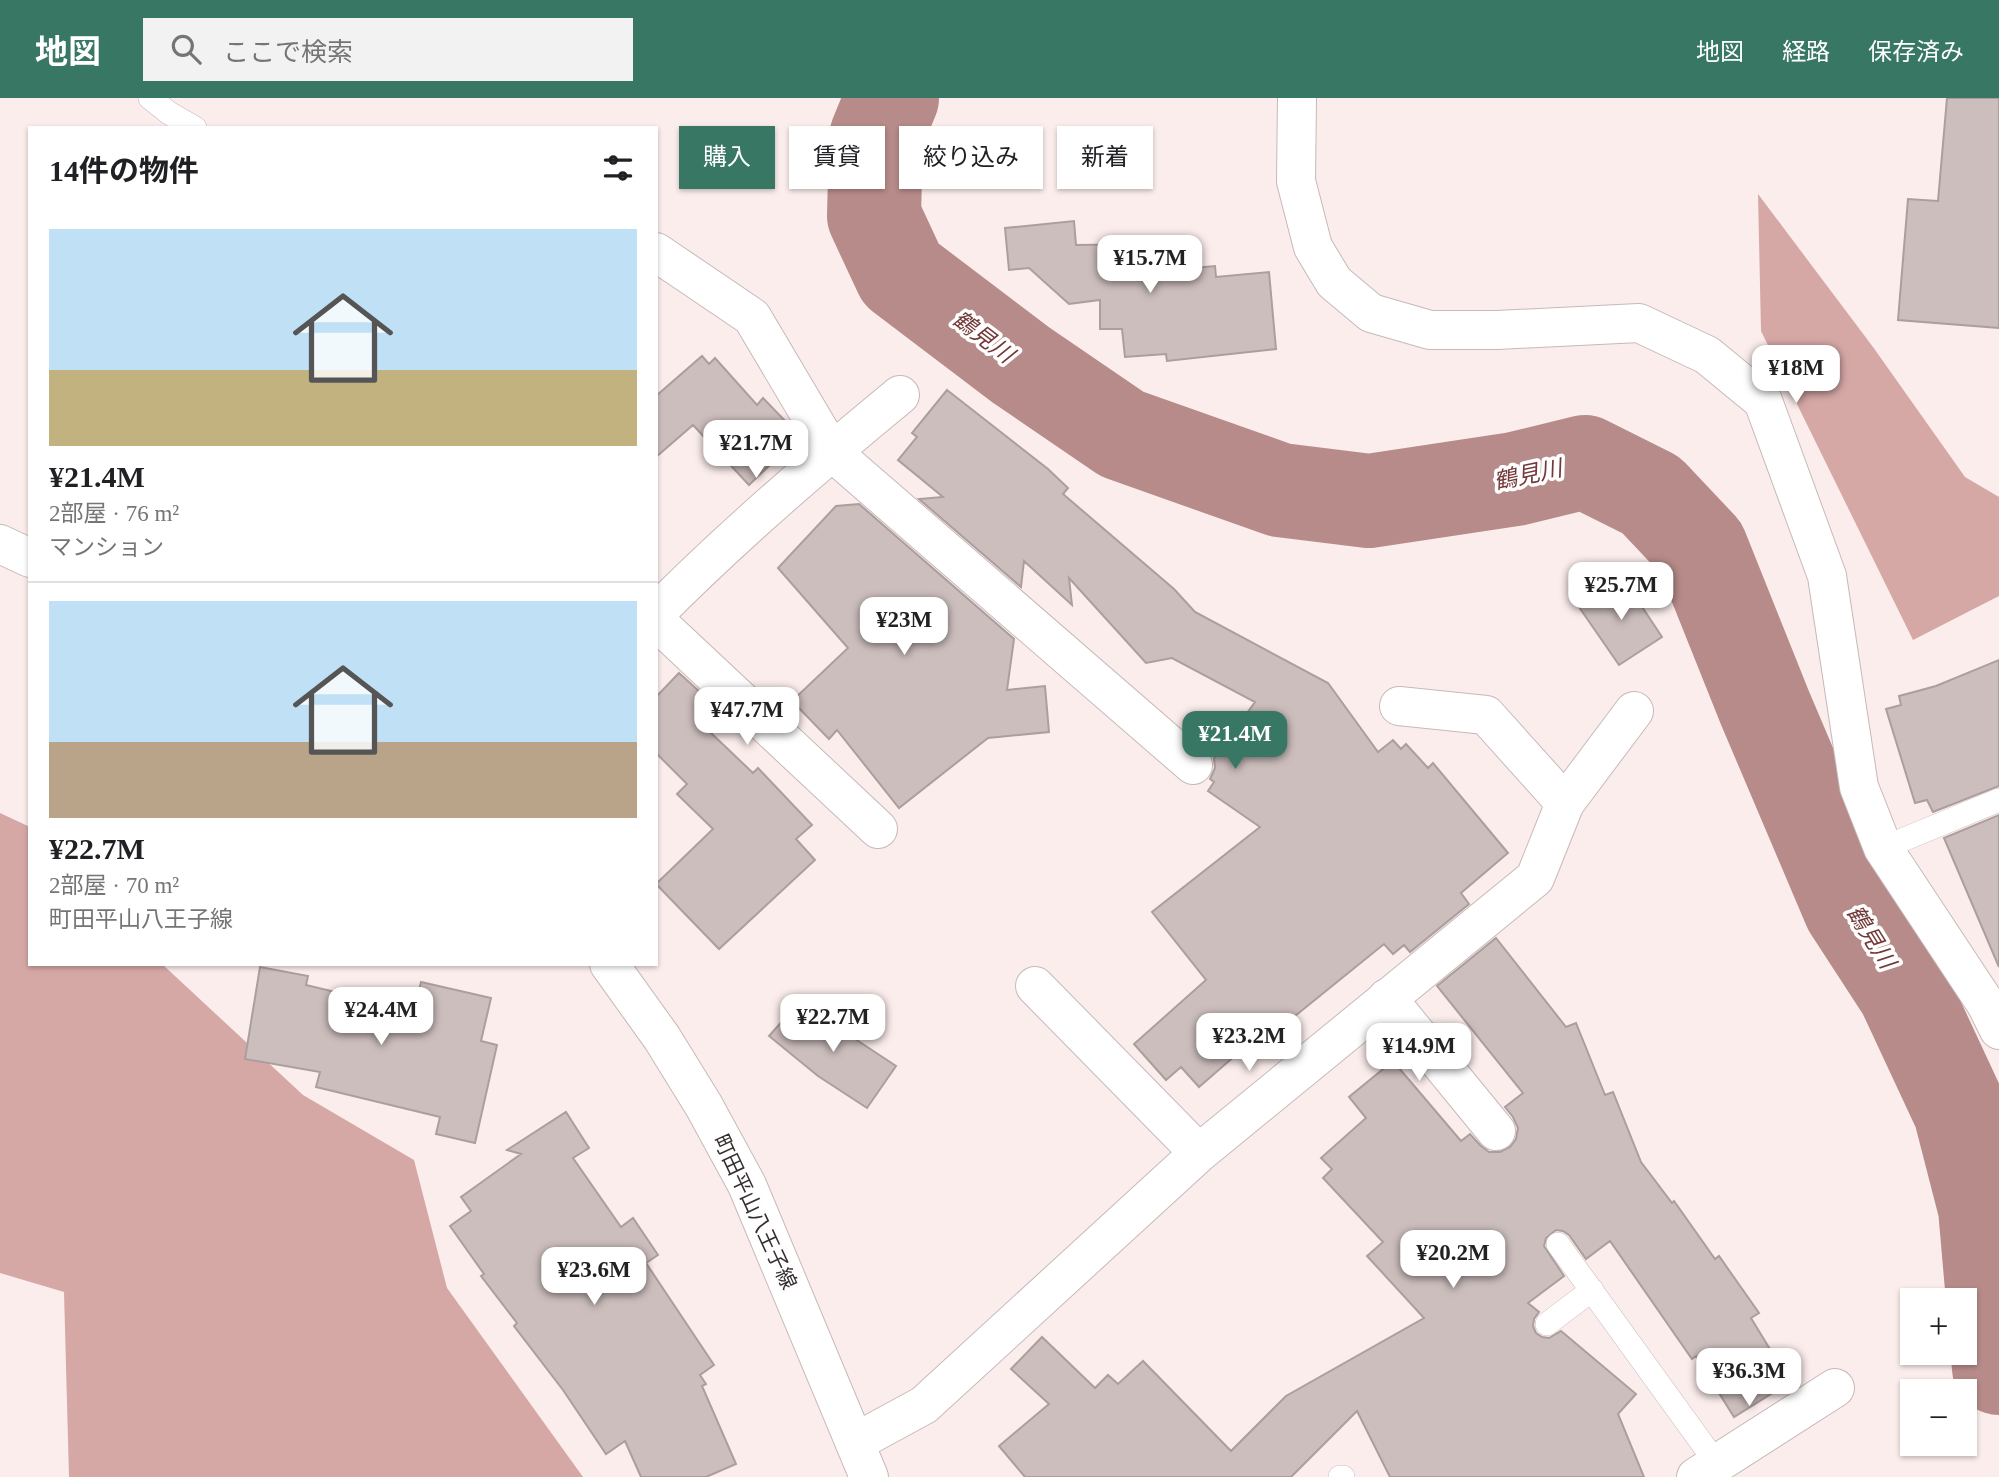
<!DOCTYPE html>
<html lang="ja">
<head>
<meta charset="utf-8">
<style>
  :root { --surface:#fff; --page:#f2f2f2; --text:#202124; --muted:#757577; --line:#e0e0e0; --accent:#387764 }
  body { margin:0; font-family:"Times New Roman","Noto Sans JP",serif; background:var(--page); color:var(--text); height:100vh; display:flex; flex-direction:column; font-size:26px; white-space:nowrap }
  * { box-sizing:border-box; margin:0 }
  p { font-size:23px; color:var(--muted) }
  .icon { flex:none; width:38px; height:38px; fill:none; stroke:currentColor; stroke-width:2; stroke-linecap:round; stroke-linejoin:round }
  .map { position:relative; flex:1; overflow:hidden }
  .drawer { position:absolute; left:28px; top:28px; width:630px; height:840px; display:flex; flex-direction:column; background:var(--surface); border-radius:0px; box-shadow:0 2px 5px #0004 }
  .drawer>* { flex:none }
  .guide { position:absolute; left:679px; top:28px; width:665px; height:63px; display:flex; gap:14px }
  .controls { position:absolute; left:1900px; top:1190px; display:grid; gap:14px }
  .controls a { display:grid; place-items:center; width:77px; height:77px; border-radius:0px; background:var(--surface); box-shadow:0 2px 5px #0004; font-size:35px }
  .price { position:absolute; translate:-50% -60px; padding:0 16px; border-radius:14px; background:#fff; color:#222; font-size:23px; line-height:46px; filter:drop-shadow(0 2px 4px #0008) }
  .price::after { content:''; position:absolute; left:50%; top:42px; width:21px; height:16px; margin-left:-10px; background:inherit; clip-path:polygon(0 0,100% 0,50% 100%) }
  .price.active { background:var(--accent); color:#fff }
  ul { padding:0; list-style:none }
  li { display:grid; align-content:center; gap:14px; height:371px; padding:0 21px }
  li+li { border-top:2px solid var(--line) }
  li span { display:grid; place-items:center; height:217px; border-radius:0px; color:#555 }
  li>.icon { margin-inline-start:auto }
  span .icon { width:126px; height:126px; fill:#fffc; stroke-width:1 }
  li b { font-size:30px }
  h2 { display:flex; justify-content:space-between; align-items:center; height:84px; padding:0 21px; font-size:30px }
  .tag { padding:0 24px; border-radius:0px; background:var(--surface); box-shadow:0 2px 5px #0004; font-size:24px; line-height:63px }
  .tag.active { background:var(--accent); color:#fff }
  header { display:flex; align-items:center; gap:42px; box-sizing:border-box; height:98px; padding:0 35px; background:var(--accent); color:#fff }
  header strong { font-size:33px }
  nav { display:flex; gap:38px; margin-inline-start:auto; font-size:24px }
  .search { width:490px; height:63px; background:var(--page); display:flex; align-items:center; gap:18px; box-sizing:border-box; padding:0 24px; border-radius:0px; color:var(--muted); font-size:26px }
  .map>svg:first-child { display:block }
  .forest { fill:#d5a8a6 }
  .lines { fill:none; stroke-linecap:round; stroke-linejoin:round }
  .river { stroke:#b68b89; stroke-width:94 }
  .building { fill:#ccbebd; stroke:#ab9e9d; stroke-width:2 }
  .lane-casing { stroke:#c7b9b9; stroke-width:24 }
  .street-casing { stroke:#c7b9b9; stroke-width:40 }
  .secondary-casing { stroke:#c7b9b9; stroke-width:40 }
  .lane { stroke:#fff; stroke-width:23 }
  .street { stroke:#fff; stroke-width:38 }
  .secondary { stroke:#fff; stroke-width:38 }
  .labels { text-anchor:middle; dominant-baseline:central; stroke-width:7; stroke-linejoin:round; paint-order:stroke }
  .street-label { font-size:21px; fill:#35302f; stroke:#fefefe }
  .water-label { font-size:23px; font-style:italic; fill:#733938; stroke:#fefefe }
</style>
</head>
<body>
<header>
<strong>地図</strong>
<div class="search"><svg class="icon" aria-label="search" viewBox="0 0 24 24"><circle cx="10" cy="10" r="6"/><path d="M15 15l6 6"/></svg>ここで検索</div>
<nav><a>地図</a><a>経路</a><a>保存済み</a></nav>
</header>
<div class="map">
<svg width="1999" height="1379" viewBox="0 0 1999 1379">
  <rect width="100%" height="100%" fill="#fbedec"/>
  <path class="forest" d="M 1758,96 L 1873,249 L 1965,379 L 1999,399 L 1999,498 L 1913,542 L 1761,233 Z
    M 0,715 L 30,729 L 30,866 L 162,866 L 303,997 L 414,1062 L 447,1190 L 583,1379 L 69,1379 L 64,1194 L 0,1175 Z"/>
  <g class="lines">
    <path class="river" d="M 892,0 L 876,39 L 874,118 L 901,176 L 1021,267 L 1122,336 L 1280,392 L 1369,403 L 1515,381 L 1585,364 L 1651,397 L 1701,450 L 1765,610 L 1850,810 L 1904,893 L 1960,1013 L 1985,1110 L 1999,1270"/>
  </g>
  <path class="building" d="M 1947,0 L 1999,0 L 1999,230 L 1898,222 L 1908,101 L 1938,103 Z
    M 1074,123 L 1076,147 L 1147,146 L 1147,174 L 1215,168 L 1216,179 L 1269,174 L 1276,251 L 1167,263 L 1166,256 L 1125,259 L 1122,231 L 1100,231 L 1100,202 L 1069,206 L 1029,170 L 1009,172 L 1005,130 Z
    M 702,258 L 709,266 L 715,260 L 757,307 L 763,300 L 794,332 L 798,340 L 749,387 L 693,327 L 656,359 L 656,298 Z
    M 947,292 L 1048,371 L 1068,390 L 1063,396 L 1174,491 L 1195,514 L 1328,585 L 1378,654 L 1393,642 L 1401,651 L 1406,646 L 1428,670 L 1433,665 L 1508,755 L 1461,795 L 1469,806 L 1410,854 L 1404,847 L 1393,856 L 1384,846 L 1274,935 L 1268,929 L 1199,989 L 1181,969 L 1166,982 L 1134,946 L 1206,882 L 1152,814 L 1260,729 L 1208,693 L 1214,684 L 1210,681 L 1215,670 L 1214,660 L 1255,604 L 1172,560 L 1146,565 L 1069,480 L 1072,507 L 1024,463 L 1021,489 L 919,401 L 943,399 L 898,362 L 917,339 L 912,335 Z
    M 859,406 L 1014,541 L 1007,592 L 1045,588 L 1049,634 L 988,640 L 899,710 L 837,632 L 829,641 L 792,603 L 848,550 L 778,470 L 836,408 Z
    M 1623,480 L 1662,539 L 1619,567 L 1579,509 Z
    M 1999,562 L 1999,688 L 1933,714 L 1927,702 L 1915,705 L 1886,611 L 1901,607 L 1899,598 L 1936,588 Z
    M 679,575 L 712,605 L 710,634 L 753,675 L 758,670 L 812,727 L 796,741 L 815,762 L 719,851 L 656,786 L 713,731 L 677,696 L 687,686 L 656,655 L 656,599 Z
    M 1999,717 L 1999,869 L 1944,740 Z
    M 1496,840 L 1566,929 L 1576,925 L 1605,997 L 1613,994 L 1641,1064 L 1672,1105 L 1674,1103 L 1715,1161 L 1719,1158 L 1759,1215 L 1751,1220 L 1790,1284 L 1734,1319 L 1696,1258 L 1692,1261 L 1610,1143 L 1586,1161 L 1569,1137 L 1563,1133 L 1556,1132 L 1546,1140 L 1544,1148 L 1564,1178 L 1528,1205 L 1539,1214 L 1534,1221 L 1533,1228 L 1536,1235 L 1542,1239 L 1549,1240 L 1561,1233 L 1636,1296 L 1618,1316 L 1644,1379 L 1390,1379 L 1357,1313 L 1291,1379 L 1025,1379 L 999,1348 L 1049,1306 L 1011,1271 L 1042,1239 L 1095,1290 L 1108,1277 L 1118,1286 L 1143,1263 L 1231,1353 L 1286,1298 L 1424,1220 L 1367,1158 L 1383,1144 L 1323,1080 L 1332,1071 L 1321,1060 L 1366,1020 L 1349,999 L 1393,963 L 1461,1043 L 1470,1036 L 1480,1047 L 1489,1054 L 1500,1054 L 1510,1049 L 1516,1041 L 1518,1030 L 1513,1019 L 1505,1009 L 1523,995 L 1437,888 Z
    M 260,869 L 308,878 L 306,887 L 414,913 L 421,884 L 491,900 L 481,943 L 497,947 L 475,1045 L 436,1036 L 440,1019 L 316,989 L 320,974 L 245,961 Z
    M 802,901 L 828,923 L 896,968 L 867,1010 L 818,978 L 769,938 Z
    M 566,1014 L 589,1050 L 573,1060 L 621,1129 L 633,1120 L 658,1157 L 646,1165 L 714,1267 L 700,1277 L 706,1286 L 702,1288 L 736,1366 L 706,1379 L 641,1379 L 625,1343 L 606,1356 L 563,1292 L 514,1228 L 517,1225 L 481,1178 L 484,1176 L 450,1128 L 471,1113 L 461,1099 L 521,1056 L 507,1052 Z"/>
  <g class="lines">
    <g class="lane-casing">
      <path id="lane" d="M 150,0 L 169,15 L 195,30
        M 1883,750 L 1999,702
        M 1558,1146 L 1717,1366
        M 1547,1226 L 1592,1192
        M 1340,1379 L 1343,1379"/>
    </g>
    <g class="street-casing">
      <path id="street" d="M 1297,0 L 1296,83 L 1313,149 L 1334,184 L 1371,215 L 1430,232 L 1497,232 L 1639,225 L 1707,257 L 1763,303 L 1827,478 L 1859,689 L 1883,750 L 1986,906 L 1999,932
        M 656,154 L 752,219 L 832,354 L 1193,667
        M 656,515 C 733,437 816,366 900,297
        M 656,523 L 878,731
        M 1399,608 L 1486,617 L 1565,705
        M 1035,888 L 1199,1055
        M 1387,900 L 1496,1033
        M 856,1344 L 924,1307 L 1199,1055 L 1535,780 L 1565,705 L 1634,613
        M 1696,1379 L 1835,1290"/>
    </g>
    <g class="secondary-casing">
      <path id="secondary" d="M 0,446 L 30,460
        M 609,866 L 662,940 L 704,1008 L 747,1087 L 869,1379"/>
    </g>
    <use href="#lane" class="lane"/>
    <use href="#street" class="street"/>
    <use href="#secondary" class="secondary"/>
  </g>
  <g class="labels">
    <g class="street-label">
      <text transform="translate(755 1114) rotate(65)">町田平山八王子線</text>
    </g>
    <g class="water-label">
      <text transform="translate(983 239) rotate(37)">鶴見川</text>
      <text transform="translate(1528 377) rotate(-12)">鶴見川</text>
      <text transform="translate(1871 839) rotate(58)">鶴見川</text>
    </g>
  </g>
</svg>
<div class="controls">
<a>+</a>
<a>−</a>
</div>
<b class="price" style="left:1150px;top:197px">¥15.7M</b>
<b class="price" style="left:1796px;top:307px">¥18M</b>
<b class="price" style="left:756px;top:382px">¥21.7M</b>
<b class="price" style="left:1621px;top:524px">¥25.7M</b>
<b class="price" style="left:904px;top:559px">¥23M</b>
<b class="price" style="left:747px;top:649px">¥47.7M</b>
<b class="price active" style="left:1235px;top:673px">¥21.4M</b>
<b class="price" style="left:381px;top:949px">¥24.4M</b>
<b class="price" style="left:833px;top:956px">¥22.7M</b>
<b class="price" style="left:1249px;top:975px">¥23.2M</b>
<b class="price" style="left:1419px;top:985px">¥14.9M</b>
<b class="price" style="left:1453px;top:1192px">¥20.2M</b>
<b class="price" style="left:594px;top:1209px">¥23.6M</b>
<b class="price" style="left:1749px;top:1310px">¥36.3M</b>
<div class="guide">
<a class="tag active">購入</a>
<a class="tag">賃貸</a>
<a class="tag">絞り込み</a>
<a class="tag">新着</a>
</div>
<section class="drawer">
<h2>14件の物件<svg class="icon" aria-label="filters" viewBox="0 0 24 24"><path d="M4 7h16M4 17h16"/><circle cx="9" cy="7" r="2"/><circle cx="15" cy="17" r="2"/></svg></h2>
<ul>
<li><span style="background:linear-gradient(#bfe0f5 65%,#c2b280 0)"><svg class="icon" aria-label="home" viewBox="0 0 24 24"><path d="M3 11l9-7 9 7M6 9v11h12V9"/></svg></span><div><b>¥21.4M</b><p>2部屋 · 76 m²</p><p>マンション</p></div></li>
<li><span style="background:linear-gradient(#bfe0f5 65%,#b9a48a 0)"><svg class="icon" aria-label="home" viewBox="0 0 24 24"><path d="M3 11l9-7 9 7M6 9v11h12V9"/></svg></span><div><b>¥22.7M</b><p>2部屋 · 70 m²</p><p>町田平山八王子線</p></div></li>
</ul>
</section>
</div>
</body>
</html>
